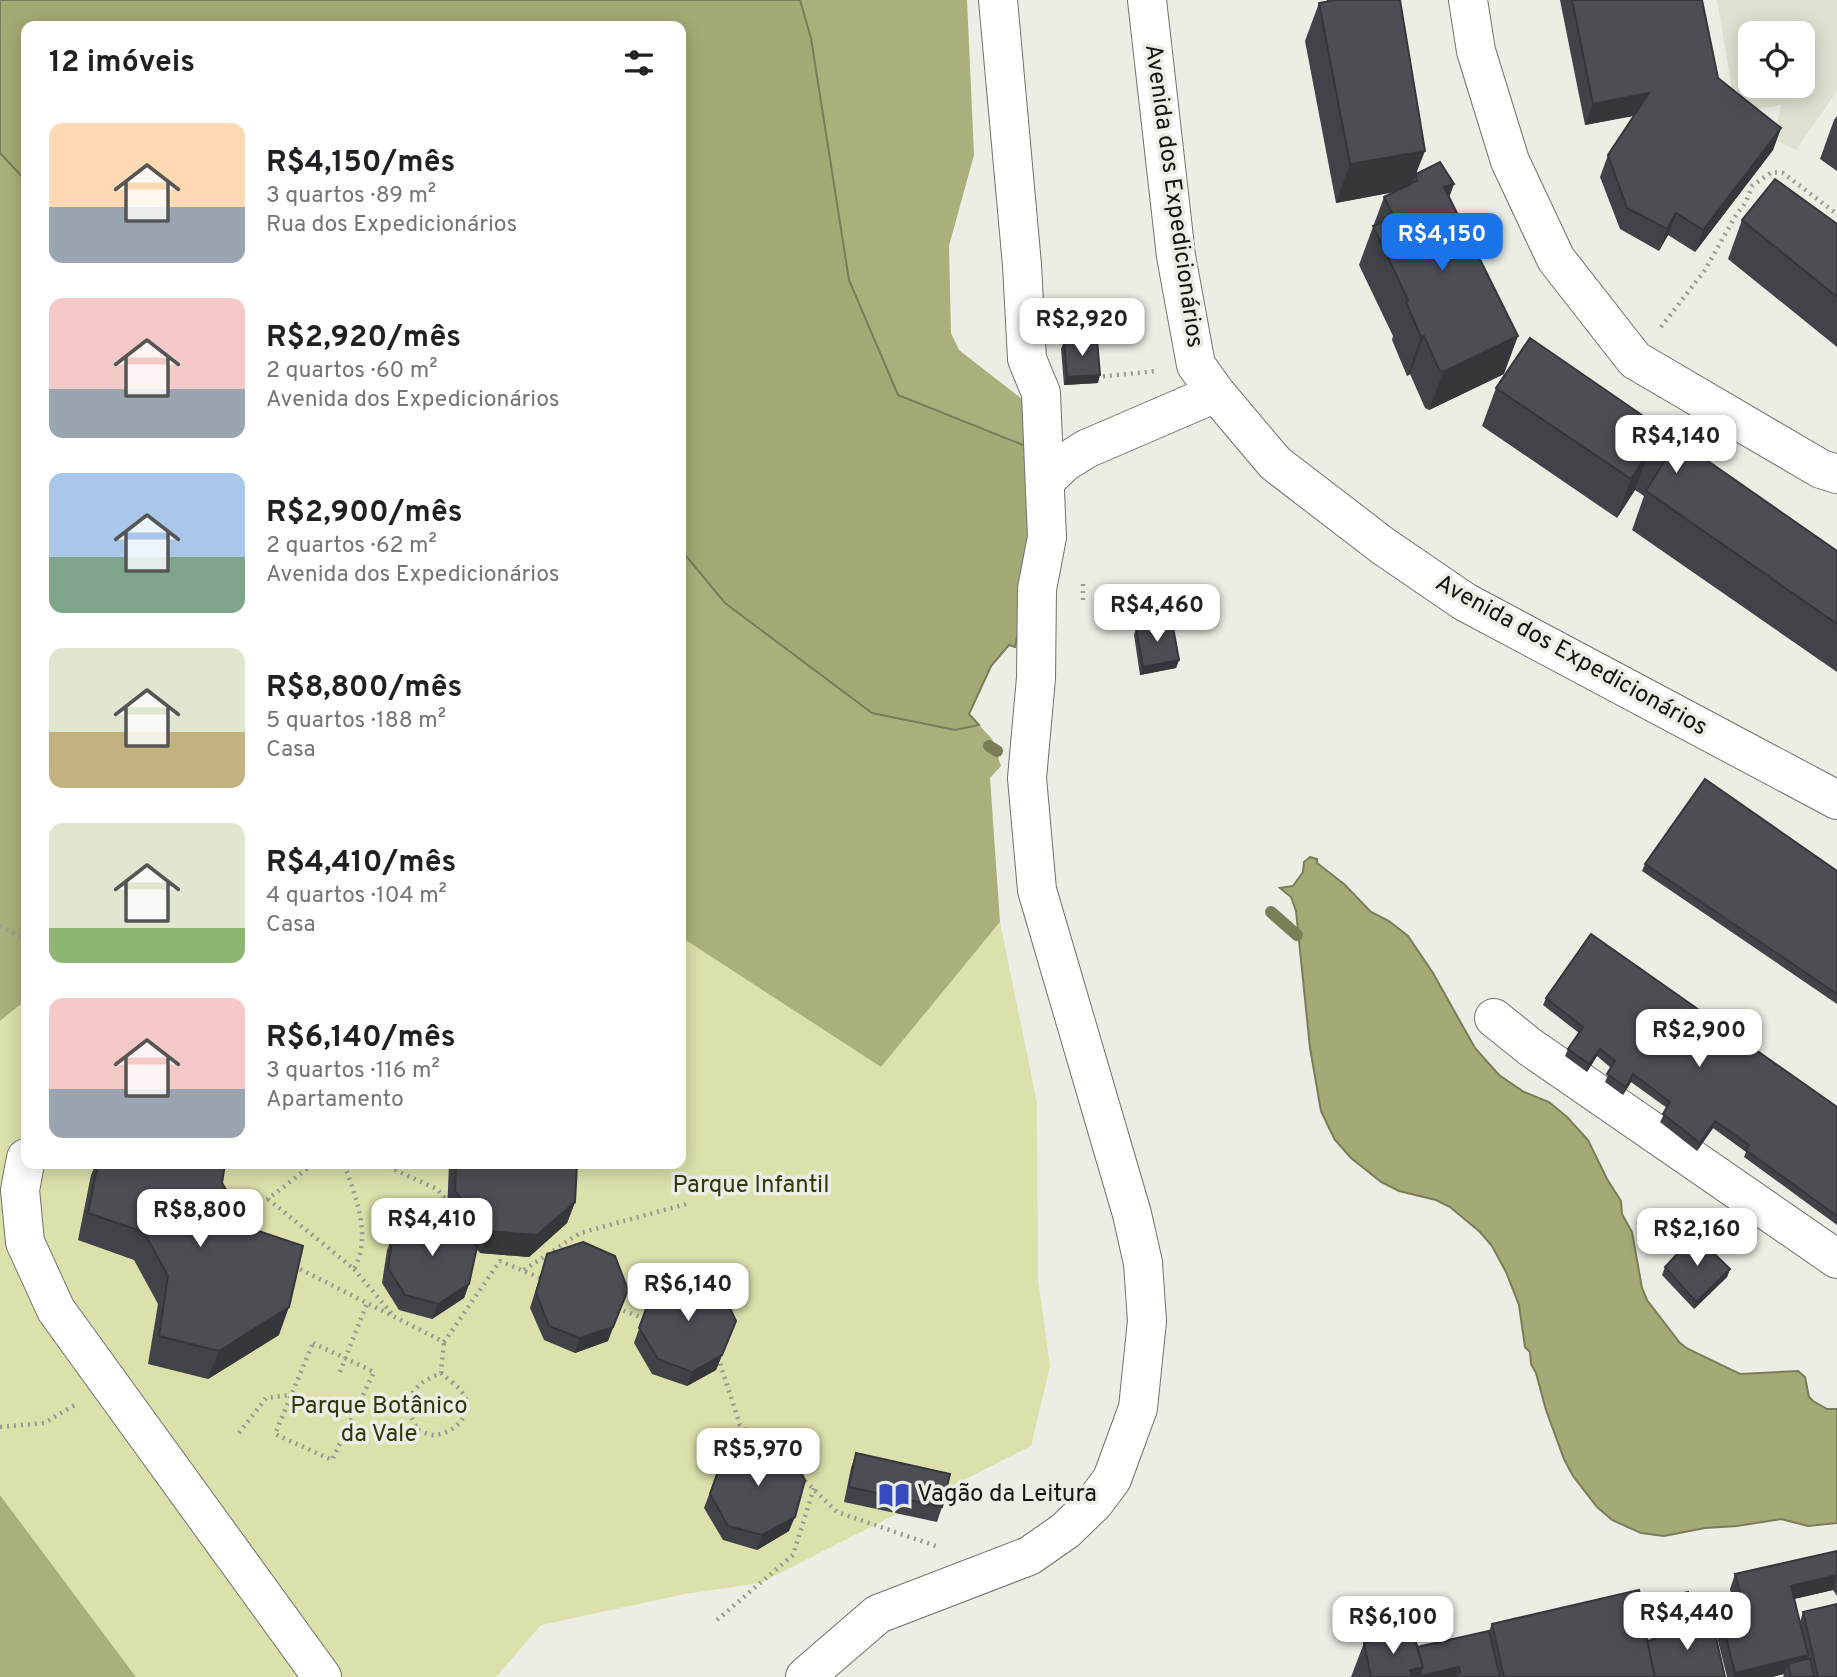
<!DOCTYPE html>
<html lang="pt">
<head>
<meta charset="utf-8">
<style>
  :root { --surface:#fff; --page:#f6f6f6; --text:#202124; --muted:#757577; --accent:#1a73e8 }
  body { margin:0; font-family:Overpass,sans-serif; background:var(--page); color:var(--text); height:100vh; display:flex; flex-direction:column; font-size:26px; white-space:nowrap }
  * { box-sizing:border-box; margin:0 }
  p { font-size:23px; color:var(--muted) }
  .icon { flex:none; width:38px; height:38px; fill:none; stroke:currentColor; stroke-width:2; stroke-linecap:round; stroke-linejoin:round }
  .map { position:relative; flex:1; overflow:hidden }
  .details { position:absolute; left:21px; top:21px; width:665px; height:1148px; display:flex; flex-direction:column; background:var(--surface); border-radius:14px; box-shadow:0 4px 18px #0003 }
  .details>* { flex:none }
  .tools { position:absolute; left:1738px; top:21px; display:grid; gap:14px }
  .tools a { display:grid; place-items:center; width:77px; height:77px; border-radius:14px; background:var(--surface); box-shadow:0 4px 18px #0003; font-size:35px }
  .price { position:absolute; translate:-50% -60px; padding:0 16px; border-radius:14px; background:#fff; color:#222; font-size:23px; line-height:46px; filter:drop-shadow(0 2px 4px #0008) }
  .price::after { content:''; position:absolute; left:50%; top:42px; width:21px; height:16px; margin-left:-10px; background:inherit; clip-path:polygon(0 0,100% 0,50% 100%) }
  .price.current { background:var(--accent); color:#fff }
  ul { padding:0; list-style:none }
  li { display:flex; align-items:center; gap:21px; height:175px; padding:0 28px }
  li span { display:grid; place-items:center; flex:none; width:196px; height:140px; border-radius:14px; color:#555 }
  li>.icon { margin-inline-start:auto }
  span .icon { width:84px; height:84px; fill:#fffc; stroke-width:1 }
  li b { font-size:30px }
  h2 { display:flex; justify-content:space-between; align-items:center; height:84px; padding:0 28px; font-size:30px }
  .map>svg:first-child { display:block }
  .built { fill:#dfe0d1; fill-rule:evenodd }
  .green { fill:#dce0ab }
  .forest { fill:#abaf7b }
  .water { fill:#a5a975; stroke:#7a7d57; stroke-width:2 }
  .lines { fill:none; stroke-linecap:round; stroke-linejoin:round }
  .stream { stroke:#7a7d57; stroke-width:12 }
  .minor-casing { stroke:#71726c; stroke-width:40 }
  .path { stroke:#999a94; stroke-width:4.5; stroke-dasharray:2 5; stroke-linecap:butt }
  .minor { stroke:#fff; stroke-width:38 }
  .wall { fill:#414348; fill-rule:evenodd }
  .shaded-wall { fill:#35373b }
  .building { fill:#4c4e54; stroke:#35373b; stroke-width:2 }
  .labels { text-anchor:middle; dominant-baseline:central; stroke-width:7; stroke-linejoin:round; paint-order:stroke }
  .street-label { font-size:24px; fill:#141512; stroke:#ecede5 }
  .park-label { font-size:24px; fill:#35360c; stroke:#ecede5 }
  .poi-label { font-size:24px; fill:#141512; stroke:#ecede5; text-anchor:start }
</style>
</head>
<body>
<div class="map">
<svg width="1837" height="1677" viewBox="0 0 1837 1677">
  <rect width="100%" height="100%" fill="#ecede5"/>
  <path class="built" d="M 1717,0 L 1837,0 L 1837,91 L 1796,150 L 1774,139 L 1781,105 L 1736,113 ZM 1750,33 L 1802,33 L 1802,86 L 1750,86 Z"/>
  <path class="green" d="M 1000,922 L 1037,1103 L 1038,1280 L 1050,1366 L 1031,1446 L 760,1583 L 685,1594 L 541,1625 L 496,1677 L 136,1677 L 0,1495 L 0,1021 L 26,1000 L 26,1164 L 681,1164 L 681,937 L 881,1067 Z"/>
  <path class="forest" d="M 800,0 L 967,0 L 974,155 L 949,246 L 951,333 L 959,350 L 1032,407 L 1033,449 L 898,395 L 849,280 L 811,38 Z
    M 0,153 L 26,181 L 26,1000 L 0,1021 Z
    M 681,550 L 725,603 L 955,730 L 979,725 L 992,739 L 1001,766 L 990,778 L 1000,922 L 881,1067 L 681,937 Z
    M 0,1495 L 136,1677 L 0,1677 Z"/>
  <path class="water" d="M 0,0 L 800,0 L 811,38 L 849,280 L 898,395 L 1033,449 L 1024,603 L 1015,647 L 1009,645 L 991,666 L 969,714 L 979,725 L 955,730 L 872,713 L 725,603 L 681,550 L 681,26 L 26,26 L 26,181 L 0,153 Z
    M 1310,857 L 1317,859 L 1317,863 L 1344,884 L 1371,912 L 1389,921 L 1408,936 L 1433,973 L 1475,1048 L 1499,1075 L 1524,1092 L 1549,1102 L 1567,1117 L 1588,1140 L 1607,1179 L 1621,1201 L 1622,1214 L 1632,1232 L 1642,1288 L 1647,1300 L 1680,1343 L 1688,1349 L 1740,1374 L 1798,1371 L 1805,1377 L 1809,1397 L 1813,1401 L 1827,1409 L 1837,1409 L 1837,1523 L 1808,1526 L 1781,1519 L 1737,1526 L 1705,1528 L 1664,1536 L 1641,1533 L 1612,1520 L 1597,1507 L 1573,1476 L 1564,1459 L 1546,1410 L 1536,1373 L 1531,1364 L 1530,1352 L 1525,1347 L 1519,1305 L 1506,1272 L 1492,1246 L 1480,1232 L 1450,1207 L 1436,1200 L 1399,1191 L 1381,1182 L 1351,1158 L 1335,1140 L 1330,1130 L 1321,1111 L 1310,1048 L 1296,911 L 1291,897 L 1280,888 L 1293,886 L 1303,872 L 1304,862 Z"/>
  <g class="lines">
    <path class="stream" d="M 989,746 L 997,751
      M 1271,912 L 1297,935"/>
    <g class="minor-casing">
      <path id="minor" d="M 1147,0 L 1176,256 L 1196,365 L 1216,393 L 1275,463 L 1383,546 L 1465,602 L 1837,800
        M 1468,0 L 1476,51 L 1510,161 L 1556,259 L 1635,360 L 1821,469 L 1837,474
        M 1045,481 L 1064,463 L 1086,449 L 1216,393
        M 1494,1018 L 1530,1047 L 1837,1259
        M 26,1158 L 20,1190 L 25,1242 L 56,1310 L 322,1677
        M 805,1677 L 878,1614 L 1029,1556 L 1065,1531 L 1094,1503 L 1112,1479 L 1138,1408 L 1147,1321 L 1143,1263 L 1132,1214 L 1037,890 L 1027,778 L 1036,678 L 1037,589 L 1047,537 L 1046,515 L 1041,393 L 1027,359 L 1022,265 L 998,0"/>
    </g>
    <path class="path" d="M 1661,327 L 1705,270 L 1736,215 L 1746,202 L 1752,186 L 1772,172 L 1783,173 L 1837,214
      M 1096,377 L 1157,371
      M 1083,600 L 1083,582
      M 0,926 L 26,939
      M 382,1164 L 437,1189 L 451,1205
      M 268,1199 L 354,1269 C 372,1235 356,1198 344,1164
      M 233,1210 L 268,1199 L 313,1164
      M 294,1266 L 444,1342 L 500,1261 L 543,1279
      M 354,1269 L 392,1314
      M 524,1270 L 580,1233 L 690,1203
      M 617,1308 L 648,1320
      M 313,1343 L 374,1372 L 332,1460 L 275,1434 Z
      M 718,1357 L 740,1425 L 764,1445
      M 340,1372 L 367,1303
      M 441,1373 C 449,1380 461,1388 465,1397 C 472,1417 452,1434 434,1435 C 429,1435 423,1432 418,1430 C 415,1424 409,1415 409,1409 C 407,1389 426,1379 441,1373 L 444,1342
      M 0,1427 L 44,1423 L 75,1405
      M 239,1433 L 266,1398 L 291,1395
      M 800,1476 L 837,1512 L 936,1546
      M 717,1620 L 793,1555 L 814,1488"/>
    <use href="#minor" class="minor"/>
  </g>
  <path class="wall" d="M 1327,0 L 1400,0 L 1417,174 L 1454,184 L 1449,197 L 1504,374 L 1429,410 L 1425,408 L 1410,374 L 1407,376 L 1392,340 L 1393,336 L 1359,265 L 1384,197 L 1394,192 L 1336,203 L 1305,41 L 1319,3 L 1327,2 Z
    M 1560,0 L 1702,0 L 1718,78 L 1781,128 L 1773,150 L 1695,252 L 1668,235 L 1659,251 L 1620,229 L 1600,177 L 1608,155 L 1634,116 L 1585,125 Z
    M 1837,116 L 1837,171 L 1820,159 L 1834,120 Z
    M 1742,220 L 1837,224 L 1837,347 L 1728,259 Z
    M 1064,341 L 1098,383 L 1064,385 L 1061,349 Z
    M 1496,388 L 1673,441 L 1697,447 L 1695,452 L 1837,551 L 1837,672 L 1632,530 L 1644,496 L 1635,490 L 1617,518 L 1482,426 Z
    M 1136,628 L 1179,660 L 1176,668 L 1140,675 L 1134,635 Z
    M 1645,864 L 1837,871 L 1837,1004 L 1642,871 Z
    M 1546,998 L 1837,1107 L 1837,1225 L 1744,1157 L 1746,1152 L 1713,1128 L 1697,1151 L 1660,1122 L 1667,1108 L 1631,1082 L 1623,1095 L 1605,1082 L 1611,1068 L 1597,1056 L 1587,1072 L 1565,1056 L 1568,1049 L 1579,1033 L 1543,1005 Z
    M 96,1164 L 225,1164 L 222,1183 L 279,1335 L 208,1379 L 148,1364 L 158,1304 L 134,1260 L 78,1240 L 91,1175 Z
    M 449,1164 L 577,1164 L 575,1202 L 567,1223 L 529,1257 L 480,1253 L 476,1248 L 469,1284 L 464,1298 L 432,1319 L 399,1310 L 382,1283 L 387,1250 L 393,1235 L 451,1217 L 447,1212 Z
    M 547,1254 L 608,1341 L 575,1353 L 544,1340 L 530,1308 Z
    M 1665,1267 L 1730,1269 L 1727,1277 L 1694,1309 L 1662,1275 Z
    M 653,1290 L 730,1335 L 716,1370 L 687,1386 L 652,1374 L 634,1343 Z
    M 856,1453 L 942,1507 L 937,1522 L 844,1502 L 851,1468 Z
    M 723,1457 L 789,1531 L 757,1550 L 723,1540 L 704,1508 Z
    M 1837,1551 L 1837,1596 L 1833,1590 L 1794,1599 L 1800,1622 L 1803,1612 L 1837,1677 L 1783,1677 L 1784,1674 L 1772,1677 L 1727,1677 L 1712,1617 L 1717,1602 L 1732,1598 L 1730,1589 L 1735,1574 Z
    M 1642,1603 L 1694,1618 L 1692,1625 L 1725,1677 L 1351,1677 L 1364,1643 L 1417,1647 L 1489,1631 L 1492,1624 ZM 1653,1634 L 1651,1640 L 1647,1641 L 1646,1636 Z"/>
  <path class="shaded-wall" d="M 1649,93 L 1641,114 L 1585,125 L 1593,104 Z
    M 1781,128 L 1773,150 L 1695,252 L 1703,230 Z
    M 1425,151 L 1410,189 L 1336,203 L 1350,164 Z
    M 1454,184 L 1440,222 L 1444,187 Z
    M 1676,213 L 1668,235 L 1659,251 L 1667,229 Z
    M 1424,336 L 1410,374 L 1407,376 L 1421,337 Z
    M 1518,336 L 1504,374 L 1429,410 L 1443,372 Z
    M 1100,375 L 1098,383 L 1064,385 L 1067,377 Z
    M 1649,451 L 1635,490 L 1617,518 L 1631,479 Z
    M 1179,660 L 1176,668 L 1140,675 L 1143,667 Z
    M 1600,1049 L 1597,1056 L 1587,1072 L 1589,1064 Z
    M 1633,1074 L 1631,1082 L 1623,1095 L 1626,1087 Z
    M 1715,1121 L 1713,1128 L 1697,1151 L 1700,1143 Z
    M 575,1202 L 567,1223 L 529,1257 L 480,1253 L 488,1231 Z
    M 1730,1269 L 1727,1277 L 1694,1309 L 1696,1302 Z
    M 469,1284 L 464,1298 L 432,1319 L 438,1304 Z
    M 628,1290 L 608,1341 L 575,1353 L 580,1338 Z
    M 289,1307 L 279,1335 L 208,1379 L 219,1351 Z
    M 736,1321 L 716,1370 L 687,1386 L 692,1372 Z
    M 795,1517 L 789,1531 L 757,1550 L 762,1535 Z
    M 1837,1575 L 1833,1590 L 1785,1601 L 1791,1586 Z
    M 1694,1618 L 1691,1626 L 1640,1637 L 1643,1621 Z
    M 1808,1655 L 1802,1670 L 1788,1664 L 1784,1674 L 1772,1677 L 1733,1677 L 1735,1673 Z
    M 1423,1667 L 1419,1677 L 1408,1677 L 1410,1670 Z
    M 1459,1667 L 1455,1677 L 1421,1677 L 1421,1676 Z"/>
  <path class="building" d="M 1336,0 L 1400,0 L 1425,151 L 1350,164 L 1319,3 Z
    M 1572,0 L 1702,0 L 1718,78 L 1781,128 L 1703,230 L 1676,213 L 1667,229 L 1627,208 L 1608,155 L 1649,93 L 1593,104 Z
    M 1440,162 L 1454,184 L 1444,187 L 1518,336 L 1443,372 L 1439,370 L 1424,336 L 1421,337 L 1406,302 L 1408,300 L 1373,226 L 1394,217 L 1384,197 L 1417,181 L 1416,174 Z
    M 1775,179 L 1837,224 L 1837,297 L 1742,220 Z
    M 1530,338 L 1662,429 L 1673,441 L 1679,434 L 1697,447 L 1695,452 L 1837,551 L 1837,624 L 1646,491 L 1664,462 L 1649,451 L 1631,479 L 1496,388 Z
    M 1097,339 L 1100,375 L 1067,377 L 1064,341 Z
    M 1172,622 L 1179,660 L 1143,667 L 1136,628 Z
    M 1705,779 L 1837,871 L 1837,994 L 1645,864 Z
    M 1591,934 L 1837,1107 L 1837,1216 L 1746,1150 L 1749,1145 L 1715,1121 L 1700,1143 L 1663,1114 L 1670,1102 L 1633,1074 L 1626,1087 L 1607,1074 L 1615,1061 L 1600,1049 L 1589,1064 L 1568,1049 L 1583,1027 L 1546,998 Z
    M 98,1164 L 225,1164 L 222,1183 L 249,1228 L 303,1246 L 289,1307 L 219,1351 L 159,1336 L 168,1276 L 144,1232 L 88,1213 Z
    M 456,1164 L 577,1164 L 575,1202 L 537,1235 L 488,1231 L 455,1191 Z
    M 421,1213 L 456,1217 L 477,1247 L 469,1284 L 438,1304 L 405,1295 L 388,1268 L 393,1235 Z
    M 1695,1235 L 1730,1269 L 1696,1302 L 1665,1267 Z
    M 583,1242 L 615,1256 L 628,1290 L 613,1327 L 580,1338 L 549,1326 L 536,1293 L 547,1254 Z
    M 686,1274 L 720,1287 L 736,1321 L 722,1355 L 692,1372 L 658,1359 L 639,1328 L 653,1290 Z
    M 756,1440 L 790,1451 L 805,1480 L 795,1517 L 762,1535 L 728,1526 L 710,1494 L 723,1457 Z
    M 856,1453 L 950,1474 L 942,1507 L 849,1487 Z
    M 1837,1551 L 1837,1575 L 1791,1586 L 1808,1655 L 1735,1673 L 1717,1602 L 1741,1596 L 1735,1574 Z
    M 1639,1590 L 1646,1621 L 1643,1621 L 1655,1677 L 1504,1677 L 1492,1624 Z
    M 1688,1592 L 1694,1618 L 1645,1629 L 1644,1627 L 1646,1621 L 1642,1603 Z
    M 1837,1604 L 1837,1677 L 1818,1677 L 1803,1612 Z
    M 1712,1620 L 1725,1677 L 1655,1677 L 1647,1641 L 1655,1639 L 1653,1634 Z
    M 1489,1631 L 1500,1677 L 1457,1677 L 1456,1674 L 1460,1673 L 1459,1667 L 1421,1676 L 1420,1672 L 1423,1667 L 1417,1647 Z
    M 1413,1632 L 1423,1667 L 1410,1670 L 1412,1677 L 1371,1677 L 1364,1643 Z
    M 1810,1658 L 1814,1676 L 1808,1677 L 1791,1677 L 1788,1664 Z"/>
  <defs>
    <g id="library-bare" transform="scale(2.415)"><path d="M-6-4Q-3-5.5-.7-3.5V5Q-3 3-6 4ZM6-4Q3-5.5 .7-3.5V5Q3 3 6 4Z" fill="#394cbf" stroke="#ecede5" stroke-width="2.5" paint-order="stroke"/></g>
  </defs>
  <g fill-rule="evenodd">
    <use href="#library-bare" x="894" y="1495"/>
  </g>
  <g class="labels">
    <g class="street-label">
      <text transform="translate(1173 196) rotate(82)">Avenida dos Expedicionários</text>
      <text transform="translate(1571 656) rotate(29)">Avenida dos Expedicionários</text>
    </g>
    <g class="park-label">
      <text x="751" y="1186">Parque Infantil</text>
      <text x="379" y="1407">Parque Botânico<tspan x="379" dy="28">da Vale</tspan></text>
    </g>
    <g class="poi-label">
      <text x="917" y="1495">Vagão da Leitura</text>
    </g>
  </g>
</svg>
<div class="tools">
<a><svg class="icon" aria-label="locate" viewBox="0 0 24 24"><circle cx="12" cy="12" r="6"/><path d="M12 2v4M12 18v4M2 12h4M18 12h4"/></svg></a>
</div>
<b class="price current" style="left:1442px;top:273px">R$4,150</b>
<b class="price" style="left:1082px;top:358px">R$2,920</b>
<b class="price" style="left:1676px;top:475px">R$4,140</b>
<b class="price" style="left:1157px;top:644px">R$4,460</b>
<b class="price" style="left:1699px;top:1069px">R$2,900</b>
<b class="price" style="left:200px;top:1249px">R$8,800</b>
<b class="price" style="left:432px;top:1258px">R$4,410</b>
<b class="price" style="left:1697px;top:1268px">R$2,160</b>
<b class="price" style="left:688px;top:1323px">R$6,140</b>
<b class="price" style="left:758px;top:1488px">R$5,970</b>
<b class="price" style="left:1687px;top:1652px">R$4,440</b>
<b class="price" style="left:1393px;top:1656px">R$6,100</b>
<section class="details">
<h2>12 imóveis<svg class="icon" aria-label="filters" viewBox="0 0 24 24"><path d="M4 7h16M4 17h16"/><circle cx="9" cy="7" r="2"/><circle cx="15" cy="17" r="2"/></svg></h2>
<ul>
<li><span style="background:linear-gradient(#ffd9b3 60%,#9aa5b1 0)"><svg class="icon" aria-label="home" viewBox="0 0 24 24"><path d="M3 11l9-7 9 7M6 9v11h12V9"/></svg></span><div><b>R$4,150/mês</b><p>3 quartos · 89 m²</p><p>Rua dos Expedicionários</p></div></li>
<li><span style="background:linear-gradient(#f6c9c9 65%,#9aa5b1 0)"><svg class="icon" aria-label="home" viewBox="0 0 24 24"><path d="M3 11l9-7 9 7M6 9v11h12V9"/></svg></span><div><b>R$2,920/mês</b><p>2 quartos · 60 m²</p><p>Avenida dos Expedicionários</p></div></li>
<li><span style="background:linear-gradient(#a9c7e8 60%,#7fa58c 0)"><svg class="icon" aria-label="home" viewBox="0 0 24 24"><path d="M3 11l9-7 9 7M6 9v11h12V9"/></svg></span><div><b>R$2,900/mês</b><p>2 quartos · 62 m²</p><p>Avenida dos Expedicionários</p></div></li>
<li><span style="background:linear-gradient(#dfe7d0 60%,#c2b280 0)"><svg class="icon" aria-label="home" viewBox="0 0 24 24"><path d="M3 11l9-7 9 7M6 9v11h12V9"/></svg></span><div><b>R$8,800/mês</b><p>5 quartos · 188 m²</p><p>Casa</p></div></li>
<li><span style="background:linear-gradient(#dfe7d0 75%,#8fb573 0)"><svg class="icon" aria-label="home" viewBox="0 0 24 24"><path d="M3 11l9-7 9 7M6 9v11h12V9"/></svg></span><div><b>R$4,410/mês</b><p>4 quartos · 104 m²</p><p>Casa</p></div></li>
<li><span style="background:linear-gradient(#f6c9c9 65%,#9aa5b1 0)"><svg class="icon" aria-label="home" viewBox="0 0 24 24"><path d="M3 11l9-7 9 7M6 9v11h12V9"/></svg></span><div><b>R$6,140/mês</b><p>3 quartos · 116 m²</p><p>Apartamento</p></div></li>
</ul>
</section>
</div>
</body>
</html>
